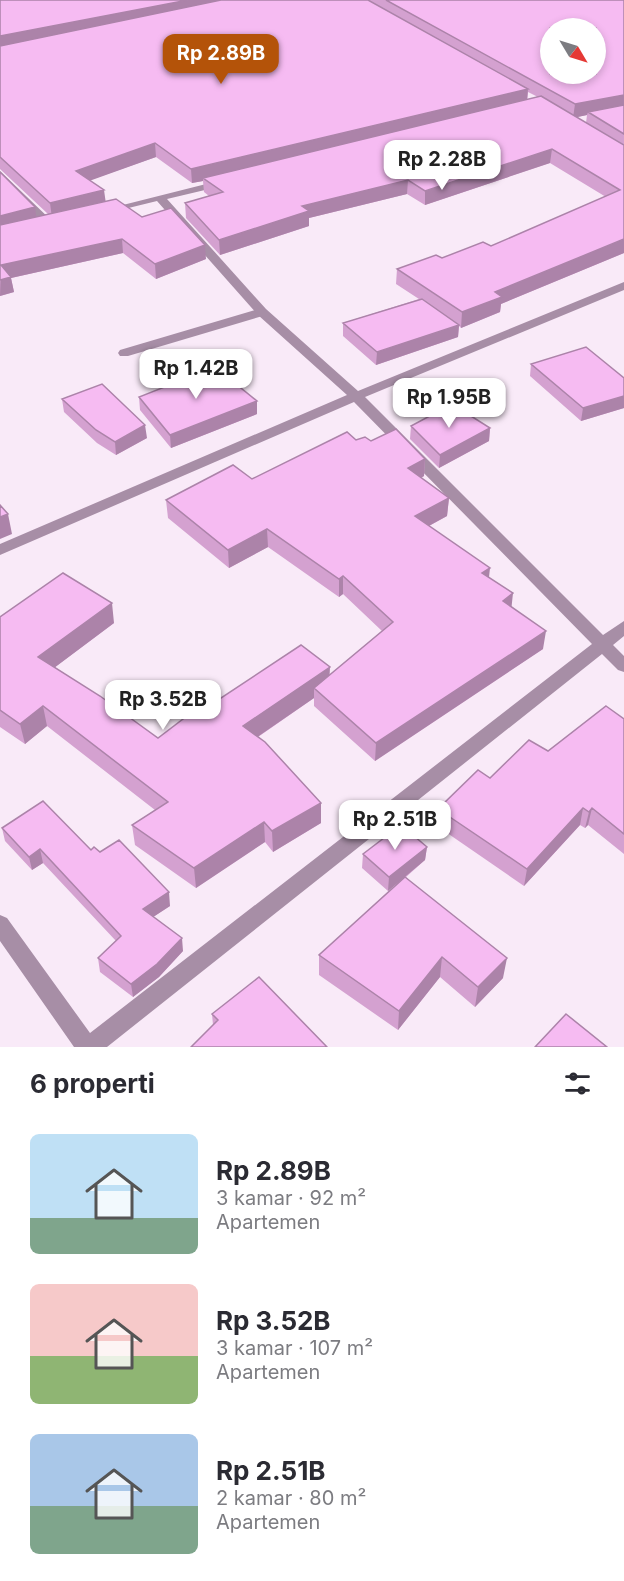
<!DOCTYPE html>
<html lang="id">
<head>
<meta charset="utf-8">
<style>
  :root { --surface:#fff; --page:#f7f7f7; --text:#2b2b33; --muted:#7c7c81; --accent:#b45309 }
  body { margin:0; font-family:Inter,sans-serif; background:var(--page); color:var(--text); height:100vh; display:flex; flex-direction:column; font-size:22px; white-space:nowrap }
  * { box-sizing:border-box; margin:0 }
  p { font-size:20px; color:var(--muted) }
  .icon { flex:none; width:33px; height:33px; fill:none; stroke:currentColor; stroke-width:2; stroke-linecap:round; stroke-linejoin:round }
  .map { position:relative; height:1047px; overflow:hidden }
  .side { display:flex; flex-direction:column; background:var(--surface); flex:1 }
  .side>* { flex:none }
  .needle { width:39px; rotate:128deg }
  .controls { position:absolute; left:540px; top:18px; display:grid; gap:12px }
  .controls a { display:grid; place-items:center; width:66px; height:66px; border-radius:50%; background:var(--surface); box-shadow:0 3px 9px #0003; font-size:30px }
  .price { position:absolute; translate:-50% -51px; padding:0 14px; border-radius:12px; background:#fff; color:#222; font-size:20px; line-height:39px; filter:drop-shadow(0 2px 3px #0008) }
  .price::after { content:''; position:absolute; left:50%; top:36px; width:18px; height:14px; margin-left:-9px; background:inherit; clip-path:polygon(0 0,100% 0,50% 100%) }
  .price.active { background:var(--accent); color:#fff }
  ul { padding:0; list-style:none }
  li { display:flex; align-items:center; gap:18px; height:150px; padding:0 30px }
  li span { display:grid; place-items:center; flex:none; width:168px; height:120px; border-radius:9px; color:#555 }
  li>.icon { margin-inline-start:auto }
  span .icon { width:72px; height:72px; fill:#fffc; stroke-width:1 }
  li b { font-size:26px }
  h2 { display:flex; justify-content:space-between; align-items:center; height:72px; padding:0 30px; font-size:26px }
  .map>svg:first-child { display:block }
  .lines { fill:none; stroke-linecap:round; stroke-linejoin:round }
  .service { fill:#a78ea6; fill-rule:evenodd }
  .minor { fill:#a78ea6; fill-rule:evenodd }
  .wall { fill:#d4a1d0; fill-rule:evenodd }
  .shaded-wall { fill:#ac83a9 }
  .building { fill:#f6bbf2; stroke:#ac83a9; stroke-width:1.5; fill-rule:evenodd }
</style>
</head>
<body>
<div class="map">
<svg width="624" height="1047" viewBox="0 0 624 1047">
  <rect width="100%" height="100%" fill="#f9eaf8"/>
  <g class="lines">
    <path class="service" d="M 262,308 L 268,312 L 266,315 L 128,356 L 120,356 L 118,353 L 120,350 Z"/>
    <path class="minor" d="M 0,171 L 53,222 L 53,226 L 45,226 L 0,180 Z
      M 222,180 L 227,183 L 226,185 L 167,199 L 266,309 L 358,391 L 624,282 L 624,290 L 365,397 L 603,635 L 624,621 L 624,636 L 613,645 L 624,656 L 624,672 L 618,670 L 602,654 L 107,1047 L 74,1047 L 0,941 L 0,915 L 7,918 L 90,1033 L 592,644 L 354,402 L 0,555 L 0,544 L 347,395 L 258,315 L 157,201 L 108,213 L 103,210 Z"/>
  </g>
  <path class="wall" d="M 0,0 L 624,0 L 624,253 L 501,304 L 500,312 L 461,328 L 459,326 L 458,337 L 376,365 L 343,336 L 343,323 L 419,299 L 396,284 L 397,269 L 491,246 L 606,197 L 550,163 L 425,205 L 407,194 L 309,218 L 309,226 L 220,255 L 186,218 L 185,203 L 209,196 L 204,192 L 203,181 L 192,183 L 156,157 L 90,180 L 105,201 L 206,259 L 156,279 L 123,253 L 11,278 L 14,292 L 0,296 L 0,172 L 36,217 L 48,214 L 0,169 ZM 528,92 L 536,96 L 537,97 L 527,100 ZM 587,115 L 586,123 L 577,117 Z
    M 531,364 L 624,378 L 624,408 L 581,421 L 530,376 Z
    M 139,397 L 257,414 L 171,448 L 140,410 Z
    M 62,399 L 147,438 L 116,455 L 97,443 L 64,412 Z
    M 411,426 L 490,428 L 489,441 L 439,468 L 410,439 Z
    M 356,440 L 371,441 L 425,459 L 424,476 L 421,478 L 449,498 L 447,516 L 429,526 L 489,577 L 543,649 L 375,761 L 314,706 L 314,698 L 258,737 L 321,803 L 321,823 L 273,852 L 265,842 L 196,888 L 135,845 L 132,825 L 155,810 L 47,726 L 25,744 L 0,727 L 0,617 L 114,623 L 55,667 L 158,738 L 212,704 L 330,675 L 382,631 L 343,594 L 339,597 L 268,547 L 229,568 L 168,518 L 166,500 L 252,479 Z
    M 624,719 L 624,854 L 588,825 L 585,828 L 580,825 L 524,886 L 437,826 L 438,809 L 490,778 L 548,751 Z
    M 2,828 L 100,852 L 170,906 L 153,917 L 183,951 L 159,977 L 133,997 L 100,972 L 98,958 L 116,941 L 43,863 L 32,870 L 5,841 Z
    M 427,847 L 425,860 L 406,877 L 503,978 L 475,1007 L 440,977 L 398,1030 L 319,975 L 319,955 L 404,877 L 388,891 L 362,868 L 363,854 Z
    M 212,1014 L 327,1047 L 213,1025 Z"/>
  <path class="shaded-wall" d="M 188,0 L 248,0 L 0,49 L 0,36 Z
    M 528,89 L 527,102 L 203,178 L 203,181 L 192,183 L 191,169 Z
    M 624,95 L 624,108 L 588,112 L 587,115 L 573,118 L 575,104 Z
    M 155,143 L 156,157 L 78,185 L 76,171 Z
    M 552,149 L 550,163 L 425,205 L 425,191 Z
    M 408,180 L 407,194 L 309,218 L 309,226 L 220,255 L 219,240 L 302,206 Z
    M 104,190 L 106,204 L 52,218 L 50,203 Z
    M 35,207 L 37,222 L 0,231 L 0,216 Z
    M 122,239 L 123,253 L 11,278 L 14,292 L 0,296 L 1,265 Z
    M 624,239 L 624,253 L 501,304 L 500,312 L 461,328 L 462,312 L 495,292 Z
    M 205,245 L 206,259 L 156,279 L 155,264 Z
    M 459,325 L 458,337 L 376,365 L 377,352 Z
    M 624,396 L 624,408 L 581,421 L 583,408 Z
    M 257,401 L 257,414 L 171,448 L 170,435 Z
    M 145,425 L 147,438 L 116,455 L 115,442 Z
    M 490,428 L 489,441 L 439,468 L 440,455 Z
    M 425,459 L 424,476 L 407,486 L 408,468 Z
    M 449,498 L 447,516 L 414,534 L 415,516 Z
    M 8,514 L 12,534 L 0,539 L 0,517 Z
    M 267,529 L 268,547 L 229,568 L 228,550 Z
    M 490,568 L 488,586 L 482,573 Z
    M 343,576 L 343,594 L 339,597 L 339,579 Z
    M 513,593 L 511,612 L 503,601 Z
    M 112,603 L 114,623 L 42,677 L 38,657 Z
    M 546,631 L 543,649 L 375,761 L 376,743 Z
    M 330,667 L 329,687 L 314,688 L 314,698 L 244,746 L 243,726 Z
    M 43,706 L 47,726 L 25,744 L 20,724 Z
    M 321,803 L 321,823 L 273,852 L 272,831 Z
    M 583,808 L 580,825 L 524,886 L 527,869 Z
    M 592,808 L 588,825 L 585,828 L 589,812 Z
    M 264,822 L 265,842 L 196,888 L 194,868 Z
    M 427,847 L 425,860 L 388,891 L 389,877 Z
    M 40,849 L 43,863 L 32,870 L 29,857 Z
    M 169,892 L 170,906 L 144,923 L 143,909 Z
    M 182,938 L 183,951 L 159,977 L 133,997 L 131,984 Z
    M 442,957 L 440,977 L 398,1030 L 399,1011 Z
    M 507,958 L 503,978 L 475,1007 L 478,987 Z"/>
  <path class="building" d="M 0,0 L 188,0 L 0,36 Z
    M 221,0 L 368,0 L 528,89 L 191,169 L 155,143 L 76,171 L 104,190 L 50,203 L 0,157 L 0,46 Z
    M 386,0 L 624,0 L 624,95 L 575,104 ZM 550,28 L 596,28 L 596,74 L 550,74 Z
    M 541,96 L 624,145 L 624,239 L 495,292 L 502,297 L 462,312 L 397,269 L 436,255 L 442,258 L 483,242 L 491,246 L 620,190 L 552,149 L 425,191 L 408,180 L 302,206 L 309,211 L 219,240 L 185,203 L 223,192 L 203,178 Z
    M 624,105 L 624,134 L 588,112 Z
    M 0,172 L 35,207 L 0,216 Z
    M 116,199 L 142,217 L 171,208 L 205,245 L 155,264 L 122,239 L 1,265 L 11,277 L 0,280 L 0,225 Z
    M 422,299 L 459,325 L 377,352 L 343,323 Z
    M 586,347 L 624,378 L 624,396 L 583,408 L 531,364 Z
    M 215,367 L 257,401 L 170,435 L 139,397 Z
    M 102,384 L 145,425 L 115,442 L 96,430 L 62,399 Z
    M 452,404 L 490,428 L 440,455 L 411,426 Z
    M 396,429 L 425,459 L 408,468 L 449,498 L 415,516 L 490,568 L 482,573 L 513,593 L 503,601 L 546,631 L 376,743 L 314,688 L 393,622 L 343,576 L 339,579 L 267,529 L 228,550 L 166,500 L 233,465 L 252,479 L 347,432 L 356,440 L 365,437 L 371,441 Z
    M 0,505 L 8,514 L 0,517 Z
    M 63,573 L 112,603 L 38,657 L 100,696 L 158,738 L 208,700 L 212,704 L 301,645 L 330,667 L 243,726 L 265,742 L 321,803 L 272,831 L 264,822 L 194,868 L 132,825 L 168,802 L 43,706 L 20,724 L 0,710 L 0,617 Z
    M 606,706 L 624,719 L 624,834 L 592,808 L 589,812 L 583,808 L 527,869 L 438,809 L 478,770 L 490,778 L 529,740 L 548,751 Z
    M 43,801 L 91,850 L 94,847 L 100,852 L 119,840 L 169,892 L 143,909 L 182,938 L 157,964 L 131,984 L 98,958 L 121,936 L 40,849 L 29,857 L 2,828 Z
    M 401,825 L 427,847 L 389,877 L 363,854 Z
    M 405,877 L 507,958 L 478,987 L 442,957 L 399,1011 L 319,955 Z
    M 259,977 L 327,1047 L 191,1047 L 218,1020 L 212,1014 Z
    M 566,1014 L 607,1047 L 535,1047 Z"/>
</svg>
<div class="controls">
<a><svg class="needle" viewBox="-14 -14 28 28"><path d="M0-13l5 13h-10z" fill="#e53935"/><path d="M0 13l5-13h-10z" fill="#7c7c81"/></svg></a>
</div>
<b class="price active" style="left:221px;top:85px">Rp 2.89B</b>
<b class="price" style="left:442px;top:191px">Rp 2.28B</b>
<b class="price" style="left:196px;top:400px">Rp 1.42B</b>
<b class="price" style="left:449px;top:429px">Rp 1.95B</b>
<b class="price" style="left:163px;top:731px">Rp 3.52B</b>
<b class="price" style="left:395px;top:851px">Rp 2.51B</b>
</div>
<section class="side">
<h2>6 properti<svg class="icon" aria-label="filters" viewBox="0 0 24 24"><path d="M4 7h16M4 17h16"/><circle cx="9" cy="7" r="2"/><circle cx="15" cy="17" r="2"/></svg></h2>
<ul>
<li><span style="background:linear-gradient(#bfe0f5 70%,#7fa58c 0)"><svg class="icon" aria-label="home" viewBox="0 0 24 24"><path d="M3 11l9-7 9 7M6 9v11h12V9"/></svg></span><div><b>Rp 2.89B</b><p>3 kamar · 92 m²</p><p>Apartemen</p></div></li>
<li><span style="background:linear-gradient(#f6c9c9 60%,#8fb573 0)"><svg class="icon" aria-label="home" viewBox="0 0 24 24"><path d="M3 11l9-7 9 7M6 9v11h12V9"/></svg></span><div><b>Rp 3.52B</b><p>3 kamar · 107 m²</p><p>Apartemen</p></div></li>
<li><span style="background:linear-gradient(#a9c7e8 60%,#7fa58c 0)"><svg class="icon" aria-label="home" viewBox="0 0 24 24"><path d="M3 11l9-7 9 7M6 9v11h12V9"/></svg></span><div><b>Rp 2.51B</b><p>2 kamar · 80 m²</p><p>Apartemen</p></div></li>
</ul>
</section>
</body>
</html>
